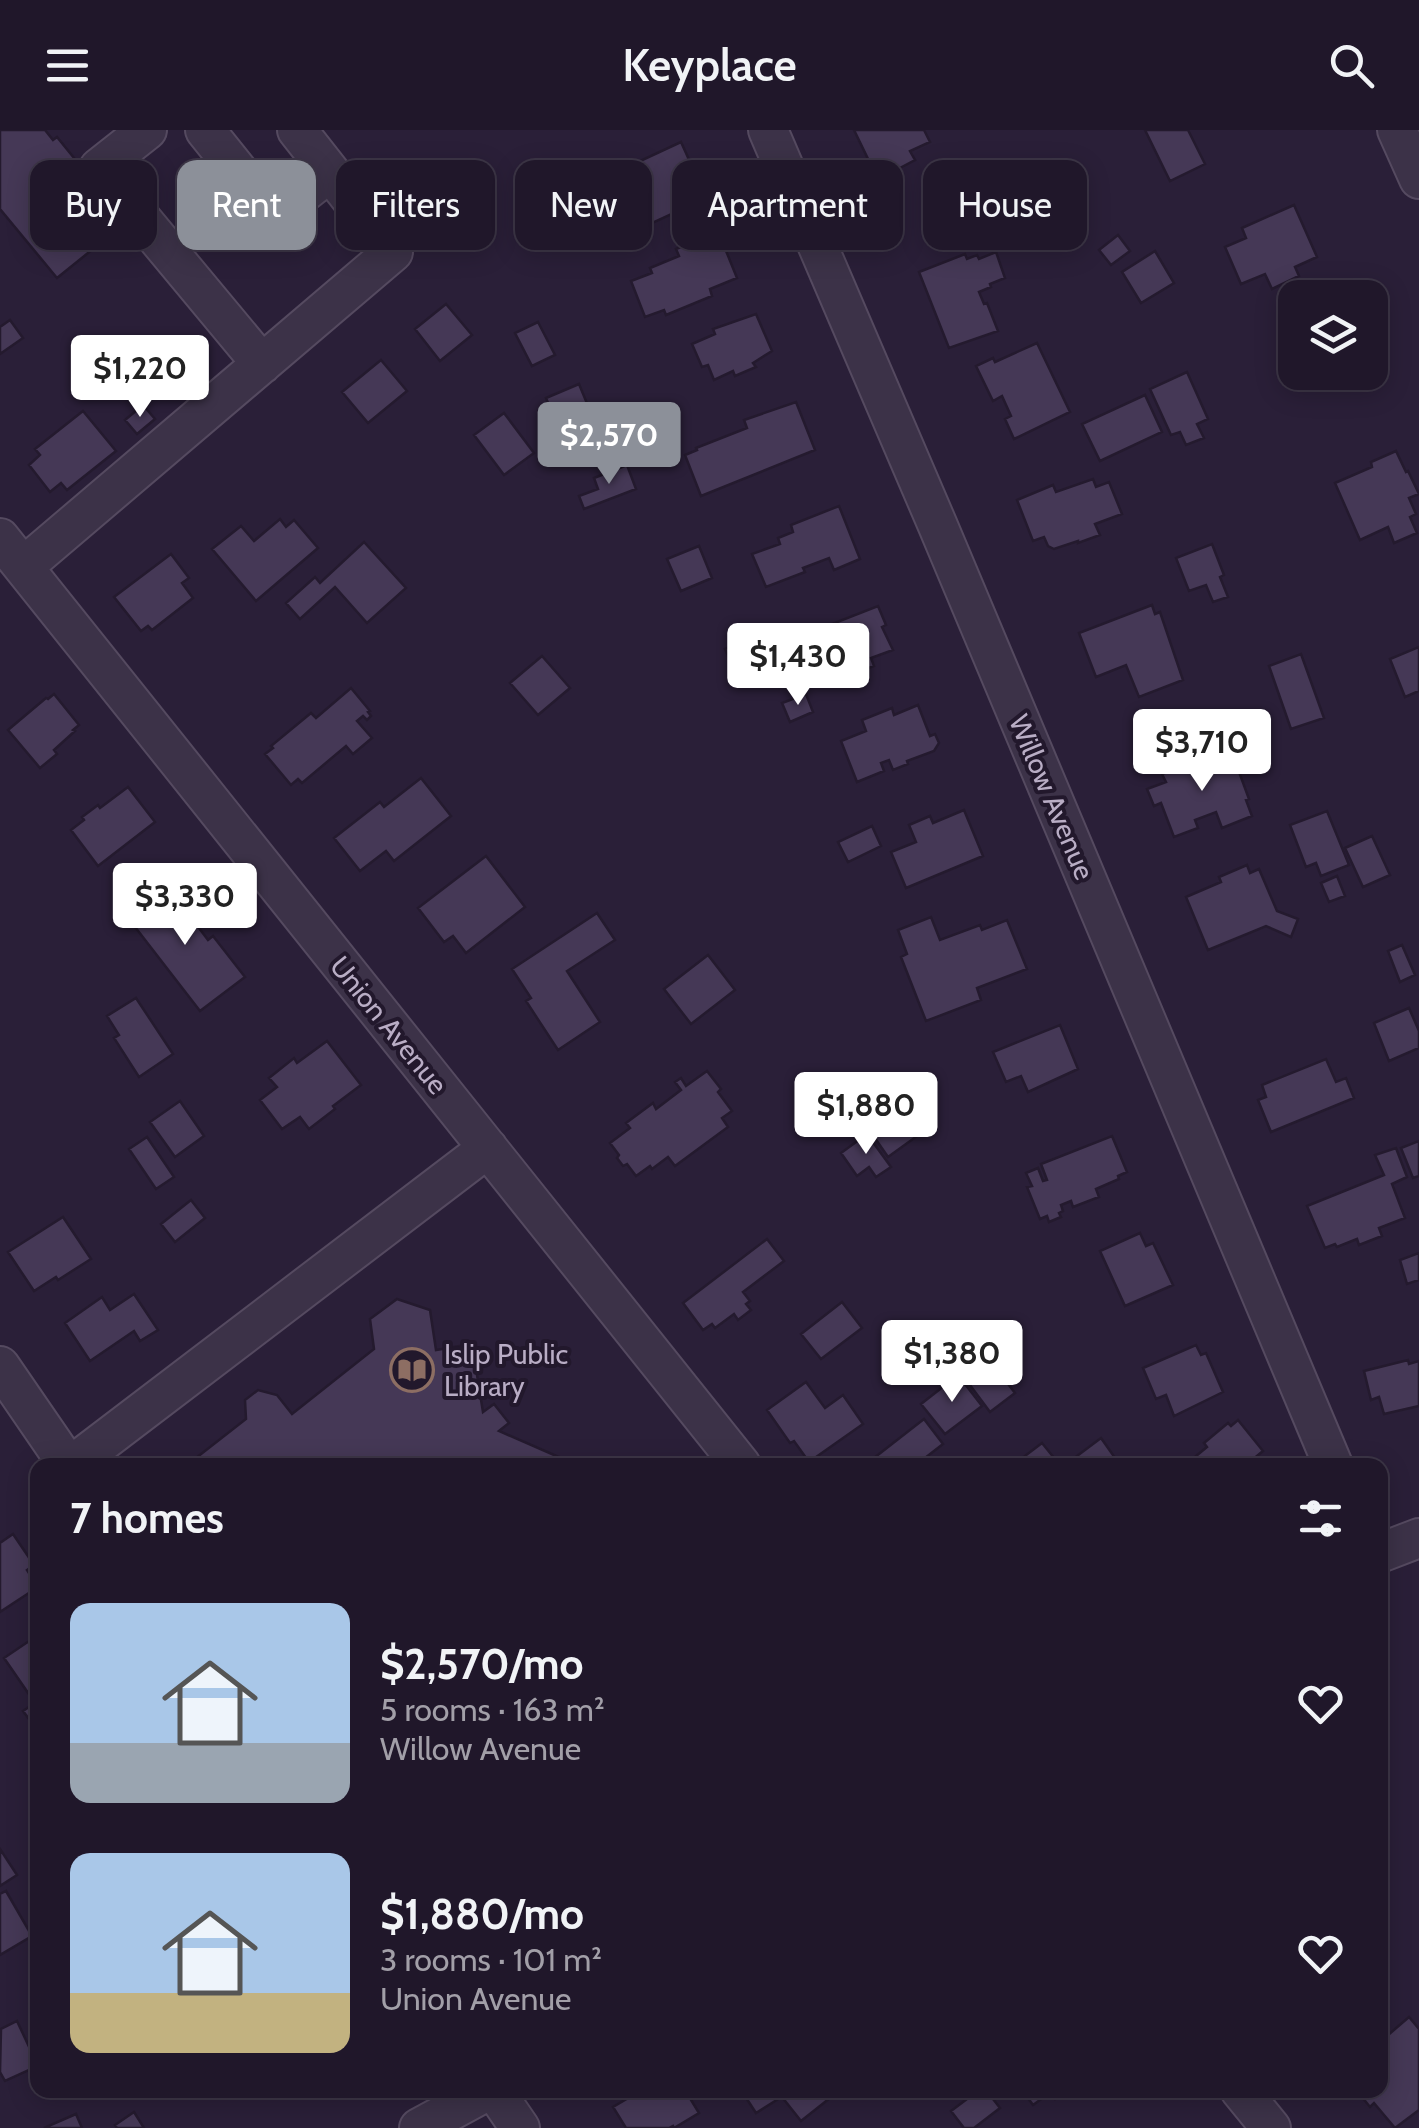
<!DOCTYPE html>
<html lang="en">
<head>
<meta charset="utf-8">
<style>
  :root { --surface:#20172a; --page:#2d2436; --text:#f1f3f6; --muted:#a29fa8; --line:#3d3647; --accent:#8c9099 }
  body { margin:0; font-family:Cabin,sans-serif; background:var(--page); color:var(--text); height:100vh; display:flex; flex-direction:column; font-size:38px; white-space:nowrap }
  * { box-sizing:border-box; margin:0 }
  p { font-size:32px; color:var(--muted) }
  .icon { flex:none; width:55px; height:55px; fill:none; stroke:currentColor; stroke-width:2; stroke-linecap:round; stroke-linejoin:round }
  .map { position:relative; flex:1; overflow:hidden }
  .sheet { position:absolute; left:30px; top:1328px; width:1358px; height:640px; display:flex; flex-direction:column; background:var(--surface); border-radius:20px; box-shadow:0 5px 25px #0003,0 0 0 2px var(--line) }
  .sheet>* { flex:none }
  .guide { position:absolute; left:30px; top:30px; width:1360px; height:90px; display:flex; gap:20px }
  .tools { position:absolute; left:1278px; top:150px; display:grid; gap:20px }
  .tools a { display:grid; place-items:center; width:110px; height:110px; border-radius:20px; background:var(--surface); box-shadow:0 5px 25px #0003,0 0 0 2px var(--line); font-size:50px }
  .price { position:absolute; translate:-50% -85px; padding:0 22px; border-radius:10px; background:#fff; color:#222; font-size:32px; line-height:65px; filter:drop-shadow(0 2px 5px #0008) }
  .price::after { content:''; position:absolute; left:50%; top:60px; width:30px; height:22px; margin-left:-15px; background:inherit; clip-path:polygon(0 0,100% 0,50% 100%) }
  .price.on { background:var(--accent); color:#fff }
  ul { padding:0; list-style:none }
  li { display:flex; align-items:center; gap:30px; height:250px; padding:0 40px }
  li span { display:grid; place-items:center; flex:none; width:280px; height:200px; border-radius:20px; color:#555 }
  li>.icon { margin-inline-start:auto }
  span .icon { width:120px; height:120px; fill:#fffc; stroke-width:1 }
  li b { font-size:42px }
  h2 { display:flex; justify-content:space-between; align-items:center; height:120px; padding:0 40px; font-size:42px }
  .pill { padding:0 35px; border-radius:20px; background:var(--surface); box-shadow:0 5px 25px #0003,0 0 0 2px var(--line); font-size:35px; line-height:90px }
  .pill.on { background:var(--accent); color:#fff }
  header { display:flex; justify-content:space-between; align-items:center; height:130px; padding:0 40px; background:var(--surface); font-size:45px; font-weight:600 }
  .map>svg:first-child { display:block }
  .building { fill:#453856; stroke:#241a2e; stroke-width:2.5 }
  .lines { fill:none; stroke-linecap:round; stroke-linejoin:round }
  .minor-casing { stroke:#554a60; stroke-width:42 }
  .minor { stroke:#3c3248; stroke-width:38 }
  .labels { text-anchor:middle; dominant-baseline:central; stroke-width:8; stroke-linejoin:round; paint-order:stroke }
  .street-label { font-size:28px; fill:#b9adc5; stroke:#22182c }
  .poi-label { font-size:28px; fill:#b9adc5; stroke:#22182c; text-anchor:start }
</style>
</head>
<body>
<header><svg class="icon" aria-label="menu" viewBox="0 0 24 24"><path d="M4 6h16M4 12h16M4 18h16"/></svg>Keyplace<svg class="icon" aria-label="search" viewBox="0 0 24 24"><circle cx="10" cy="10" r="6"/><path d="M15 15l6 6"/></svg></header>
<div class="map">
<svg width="1419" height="1998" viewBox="0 0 1419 1998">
  <rect width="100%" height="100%" fill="#2a1f38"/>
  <path class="building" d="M 0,0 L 45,0 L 53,10 L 57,7 L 87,44 L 75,54 L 114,102 L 57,148 L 0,79 Z
    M 854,0 L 924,0 L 930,12 L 910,21 L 915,30 L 898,39 L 895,48 L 884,53 L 874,48 L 868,36 L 869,31 Z
    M 1145,0 L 1188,0 L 1205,34 L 1170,51 Z
    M 681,12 L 704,63 L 684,73 L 687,77 L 648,95 L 645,90 L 610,106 L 598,79 L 613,71 L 608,60 L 630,49 L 625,38 Z
    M 1294,75 L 1317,127 L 1295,137 L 1299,146 L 1272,159 L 1265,144 L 1241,154 L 1225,117 L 1246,108 L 1242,98 Z
    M 718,101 L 737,148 L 710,159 L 712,166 L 666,185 L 664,180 L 645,187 L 631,151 L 652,143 L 650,138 L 679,126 L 676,119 Z
    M 1118,105 L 1130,121 L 1111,135 L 1099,120 Z
    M 1155,121 L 1174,153 L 1141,173 L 1122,142 Z
    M 996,122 L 1005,148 L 990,154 L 991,157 L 979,162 L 984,174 L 987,173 L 998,201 L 949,218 L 919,142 L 965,124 L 967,129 L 977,125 L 979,129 Z
    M 446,174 L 472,205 L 440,231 L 415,199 Z
    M 756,184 L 772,221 L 753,233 L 756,237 L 735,246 L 733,241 L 714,250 L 708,235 L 702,237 L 692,214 L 715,204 L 713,199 Z
    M 1370,188 L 1387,228 L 1370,235 Z
    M 10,190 L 23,208 L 0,224 L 0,197 Z
    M 538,192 L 555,225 L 532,236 L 515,203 Z
    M 1037,213 L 1070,282 L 1014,309 L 1005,289 L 1011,286 L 1002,266 L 993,271 L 976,236 L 993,228 L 995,232 Z
    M 381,230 L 407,261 L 368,293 L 342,262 Z
    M 1187,242 L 1208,289 L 1197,294 L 1204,308 L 1186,315 L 1180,302 L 1171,305 L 1150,259 Z
    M 1306,242 L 1351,242 L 1313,259 Z
    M 579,254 L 593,288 L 560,302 L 546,268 Z
    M 1145,265 L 1162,302 L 1100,331 L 1082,294 Z
    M 796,272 L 815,320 L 701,366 L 685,325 L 697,320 L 696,318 L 747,298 L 744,290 Z
    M 143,275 L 155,289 L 137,304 L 125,290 Z
    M 83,281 L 116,321 L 67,360 L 61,353 L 50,362 L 29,335 L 40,325 L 35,319 Z
    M 504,283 L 534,323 L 504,345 L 474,305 Z
    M 1396,321 L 1406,342 L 1408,341 L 1419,364 L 1409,368 L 1416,384 L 1410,387 L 1417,403 L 1394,413 L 1388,397 L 1360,410 L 1335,353 L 1372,337 L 1371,332 Z
    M 627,335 L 636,359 L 584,379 L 579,366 L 598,359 L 594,348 Z
    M 1093,349 L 1096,357 L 1109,352 L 1122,384 L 1095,394 L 1100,405 L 1078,413 L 1078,411 L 1054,419 L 1048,416 L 1044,407 L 1033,411 L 1017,370 L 1053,355 L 1056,362 Z
    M 839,376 L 860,429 L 834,440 L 829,428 L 803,438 L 805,442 L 766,457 L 752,424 L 780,414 L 778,408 L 793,402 L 791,395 Z
    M 280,389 L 286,397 L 294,390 L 318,418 L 256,471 L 212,419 L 241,396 L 254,411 Z
    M 364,412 L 406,458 L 367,493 L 335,457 L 300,489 L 286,473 L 315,447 L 320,453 Z
    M 1212,414 L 1224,445 L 1220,447 L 1228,467 L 1213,472 L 1206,455 L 1189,461 L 1176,428 Z
    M 699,416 L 712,448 L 681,461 L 667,429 Z
    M 171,424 L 189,448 L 182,453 L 193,468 L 152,500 L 148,496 L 141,501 L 114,467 Z
    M 1152,475 L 1155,484 L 1160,482 L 1183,550 L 1139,567 L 1126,535 L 1096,547 L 1079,503 Z
    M 878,476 L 886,495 L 882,497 L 893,520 L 871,528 L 874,536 L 850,545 L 845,533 L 839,535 L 837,531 L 827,535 L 825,531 L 797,542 L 786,512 Z
    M 749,509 L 762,542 L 739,551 L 725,519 Z
    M 1419,517 L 1419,561 L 1405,567 L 1390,529 Z
    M 1301,524 L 1324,588 L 1291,599 L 1269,536 Z
    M 542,526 L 570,558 L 538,585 L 510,553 Z
    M 351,558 L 370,581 L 368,582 L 371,586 L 367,590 L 363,586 L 357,591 L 372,608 L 353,624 L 346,616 L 302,653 L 298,649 L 291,655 L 265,624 L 273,618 L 271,616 L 311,583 L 316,588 Z
    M 54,564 L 79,595 L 73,600 L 75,601 L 54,620 L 57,624 L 40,638 L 8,600 L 46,568 L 48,569 Z
    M 806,564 L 813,582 L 790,592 L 782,573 Z
    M 918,575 L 930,606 L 935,604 L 939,613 L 934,621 L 907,631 L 908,634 L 893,640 L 889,630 L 881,633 L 884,641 L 857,652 L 841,611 L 866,601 L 862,590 L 892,578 L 894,585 Z
    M 1221,622 L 1225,634 L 1235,631 L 1249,669 L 1246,670 L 1252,686 L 1222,698 L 1216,682 L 1195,690 L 1198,698 L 1174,707 L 1161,673 L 1154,676 L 1147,659 L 1166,652 L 1162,644 Z
    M 421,648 L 451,686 L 394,731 L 386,721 L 360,741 L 334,708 L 380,672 L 384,677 Z
    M 128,657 L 155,692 L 98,736 L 71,700 L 84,690 L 82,687 L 98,675 L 100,678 Z
    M 964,680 L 983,726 L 906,758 L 891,722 L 916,712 L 909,695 L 930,686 L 933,693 Z
    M 1327,681 L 1349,735 L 1321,746 L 1316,733 L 1306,737 L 1290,695 Z
    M 872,696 L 881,716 L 848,732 L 838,712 Z
    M 1372,706 L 1390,745 L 1363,757 L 1345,718 Z
    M 486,726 L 525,777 L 466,823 L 453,806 L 444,812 L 418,778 Z
    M 1247,735 L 1250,743 L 1259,739 L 1277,781 L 1298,789 L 1291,807 L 1266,796 L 1208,820 L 1186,767 L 1221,752 L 1219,747 Z
    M 1337,746 L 1345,766 L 1329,772 L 1321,753 Z
    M 165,753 L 208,810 L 213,806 L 245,847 L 200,881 L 125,784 Z
    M 597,783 L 615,810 L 567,841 L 600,892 L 558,920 L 526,871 L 531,868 L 512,839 Z
    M 931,787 L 940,810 L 980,795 L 982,800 L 1007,790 L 1027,839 L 977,858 L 981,870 L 926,891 L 901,827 L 907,824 L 898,800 Z
    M 1402,815 L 1415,845 L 1400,852 L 1388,821 Z
    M 708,825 L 735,860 L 691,894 L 664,859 Z
    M 136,868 L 173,924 L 139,947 L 114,908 L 119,905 L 107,886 Z
    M 1409,878 L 1419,901 L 1419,918 L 1389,931 L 1374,893 Z
    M 1060,895 L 1078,939 L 1028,962 L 1021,946 L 1006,952 L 993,922 Z
    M 327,911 L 361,955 L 333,976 L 335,979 L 309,999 L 300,987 L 282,999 L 260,970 L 277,957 L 269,948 L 294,928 L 297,933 Z
    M 1326,929 L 1336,952 L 1346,948 L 1354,968 L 1271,1002 L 1258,970 L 1266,967 L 1262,955 Z
    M 707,941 L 721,959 L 718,962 L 732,981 L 722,988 L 728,997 L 675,1036 L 668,1027 L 652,1039 L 650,1036 L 636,1046 L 627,1034 L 623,1036 L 617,1028 L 619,1025 L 610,1013 L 630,998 L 626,993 L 653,973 L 656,979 L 681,960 L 675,952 L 681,948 L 686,956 Z
    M 180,971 L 204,1006 L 175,1027 L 150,992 Z
    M 907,976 L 924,1001 L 888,1027 L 870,1001 Z
    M 867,1004 L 891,1037 L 876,1047 L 869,1037 L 857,1046 L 841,1023 Z
    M 1112,1006 L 1127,1042 L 1118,1046 L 1119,1049 L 1096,1059 L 1099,1067 L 1073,1077 L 1071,1071 L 1061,1075 L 1063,1081 L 1059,1083 L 1061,1087 L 1049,1092 L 1047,1086 L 1040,1089 L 1027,1057 L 1032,1056 L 1026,1043 L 1038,1038 L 1043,1051 L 1047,1050 L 1041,1034 Z
    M 147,1007 L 174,1047 L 156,1059 L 129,1019 Z
    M 1419,1011 L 1419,1046 L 1413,1048 L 1401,1018 Z
    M 1396,1018 L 1407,1047 L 1392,1054 L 1405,1088 L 1379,1098 L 1382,1106 L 1359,1115 L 1357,1109 L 1337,1117 L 1335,1114 L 1325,1118 L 1307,1076 L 1384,1045 L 1375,1025 Z
    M 191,1070 L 205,1088 L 175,1112 L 161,1094 Z
    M 63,1087 L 91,1129 L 58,1150 L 56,1147 L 34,1161 L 8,1122 Z
    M 1140,1103 L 1146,1116 L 1153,1113 L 1173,1155 L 1125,1176 L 1100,1121 Z
    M 767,1109 L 784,1131 L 743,1162 L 750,1171 L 746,1174 L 751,1180 L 738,1190 L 734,1184 L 715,1198 L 712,1194 L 703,1200 L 683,1173 Z
    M 1419,1123 L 1419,1150 L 1407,1154 L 1400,1130 Z
    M 134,1164 L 158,1200 L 140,1211 L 134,1201 L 90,1231 L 65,1193 L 102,1167 L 110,1180 Z
    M 397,1169 L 430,1180 L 436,1220 L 472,1214 L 483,1282 L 494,1274 L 509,1293 L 499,1301 L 561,1328 L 558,1335 L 187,1335 L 246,1289 L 245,1270 L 258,1260 L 277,1265 L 292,1284 L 374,1219 L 370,1189 Z
    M 842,1172 L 862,1198 L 821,1229 L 801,1204 Z
    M 1196,1215 L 1201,1225 L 1206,1223 L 1223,1262 L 1174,1286 L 1166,1265 L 1156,1269 L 1143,1238 Z
    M 992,1220 L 1008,1242 L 1002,1246 L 1015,1263 L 990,1282 L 961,1243 Z
    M 1408,1230 L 1409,1234 L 1419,1231 L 1419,1276 L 1384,1284 L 1379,1267 L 1371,1270 L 1364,1241 Z
    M 958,1245 L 982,1276 L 945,1304 L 921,1274 Z
    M 806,1252 L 825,1278 L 843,1265 L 863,1294 L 809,1332 L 794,1311 L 790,1313 L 767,1280 Z
    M 924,1289 L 943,1314 L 916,1335 L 865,1335 Z
    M 1238,1290 L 1263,1321 L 1246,1335 L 1193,1335 L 1190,1331 L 1207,1317 L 1204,1313 L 1228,1293 L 1231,1296 Z
    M 1101,1308 L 1120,1335 L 1077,1335 L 1073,1329 Z
    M 1042,1313 L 1059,1334 L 1019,1335 L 1017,1332 Z
    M 13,1404 L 34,1435 L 27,1440 L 38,1457 L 0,1482 L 0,1413 Z
    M 38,1505 L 38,1601 L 23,1581 L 35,1573 L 4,1528 Z
    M 0,1719 L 17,1745 L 0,1756 Z
    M 6,1761 L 32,1806 L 0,1825 L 0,1764 Z
    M 1409,1887 L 1419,1899 L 1419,1980 L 1395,1998 L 1374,1973 L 1370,1977 L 1358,1962 L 1380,1960 L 1380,1912 Z
    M 17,1891 L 38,1936 L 5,1951 L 0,1942 L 1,1899 Z
    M 642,1960 L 675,1960 L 677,1964 L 685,1960 L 699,1983 L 674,1998 L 673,1996 L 669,1998 L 626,1998 L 613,1977 Z
    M 741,1960 L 779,1960 L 783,1966 L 756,1983 Z
    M 791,1960 L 824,1960 L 830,1968 L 801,1991 L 782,1967 Z
    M 979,1960 L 986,1960 L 1000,1978 L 974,1998 L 964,1998 L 951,1981 Z
    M 1022,1960 L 1068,1960 L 1055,1969 L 1051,1962 L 1033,1975 Z
    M 134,1982 L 144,1998 L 117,1998 L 115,1995 Z
    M 76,1984 L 82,1998 L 44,1998 Z"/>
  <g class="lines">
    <g class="minor-casing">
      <path id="minor" d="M 147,0 L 99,38 L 262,234
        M 205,0 L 274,86 L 330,42
        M 768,0 L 938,396 L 1333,1335
        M 1397,0 L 1419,49
        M 0,408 L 741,1335
        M 23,437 L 393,122 L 297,0
        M 0,1236 L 68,1335
        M 72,1335 L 488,1018
        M 1380,1423 L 1419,1408
        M 494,1960 L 520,1998
        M 1240,1960 L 1271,1998
        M 419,1998 L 489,1960"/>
    </g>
    <use href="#minor" class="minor"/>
  </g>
  <defs>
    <g id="library-ring" transform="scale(2.25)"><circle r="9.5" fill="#22182c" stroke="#8d6e63" stroke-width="1.5"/><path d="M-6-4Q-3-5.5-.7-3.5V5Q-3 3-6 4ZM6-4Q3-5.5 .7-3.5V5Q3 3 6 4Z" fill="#8d6e63"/></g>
  </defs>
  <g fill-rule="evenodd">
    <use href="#library-ring" x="412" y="1240"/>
  </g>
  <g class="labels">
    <g class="street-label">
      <text transform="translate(1052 667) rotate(67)">Willow Avenue</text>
      <text transform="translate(389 895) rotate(51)">Union Avenue</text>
    </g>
    <g class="poi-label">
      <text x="444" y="1224">Islip Public<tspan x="444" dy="32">Library</tspan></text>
    </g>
  </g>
</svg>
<div class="tools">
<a><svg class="icon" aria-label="layers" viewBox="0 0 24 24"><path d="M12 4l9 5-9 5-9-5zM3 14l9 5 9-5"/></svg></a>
</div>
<b class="price" style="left:140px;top:290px">$1,220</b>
<b class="price on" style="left:609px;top:357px">$2,570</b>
<b class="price" style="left:798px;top:578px">$1,430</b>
<b class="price" style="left:1202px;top:664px">$3,710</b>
<b class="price" style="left:185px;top:818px">$3,330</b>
<b class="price" style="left:866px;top:1027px">$1,880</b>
<b class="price" style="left:952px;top:1275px">$1,380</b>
<div class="guide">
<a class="pill">Buy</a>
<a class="pill on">Rent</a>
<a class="pill">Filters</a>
<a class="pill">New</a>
<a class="pill">Apartment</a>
<a class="pill">House</a>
</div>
<section class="sheet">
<h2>7 homes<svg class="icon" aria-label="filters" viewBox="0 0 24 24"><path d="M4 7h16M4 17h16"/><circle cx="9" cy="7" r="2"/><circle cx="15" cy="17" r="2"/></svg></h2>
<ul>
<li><span style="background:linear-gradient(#a9c7e8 70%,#9aa5b1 0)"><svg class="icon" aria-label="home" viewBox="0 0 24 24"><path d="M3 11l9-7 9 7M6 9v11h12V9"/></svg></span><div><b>$2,570/mo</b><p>5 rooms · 163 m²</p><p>Willow Avenue</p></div><svg class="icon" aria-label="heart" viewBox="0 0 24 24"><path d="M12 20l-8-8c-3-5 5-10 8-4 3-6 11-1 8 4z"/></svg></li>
<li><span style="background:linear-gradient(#a9c7e8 70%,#c2b280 0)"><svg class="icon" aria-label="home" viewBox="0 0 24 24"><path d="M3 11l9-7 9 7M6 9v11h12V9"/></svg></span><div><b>$1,880/mo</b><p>3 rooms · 101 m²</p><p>Union Avenue</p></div><svg class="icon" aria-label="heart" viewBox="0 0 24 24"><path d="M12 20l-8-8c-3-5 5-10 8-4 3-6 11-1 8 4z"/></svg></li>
</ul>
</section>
</div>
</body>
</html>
